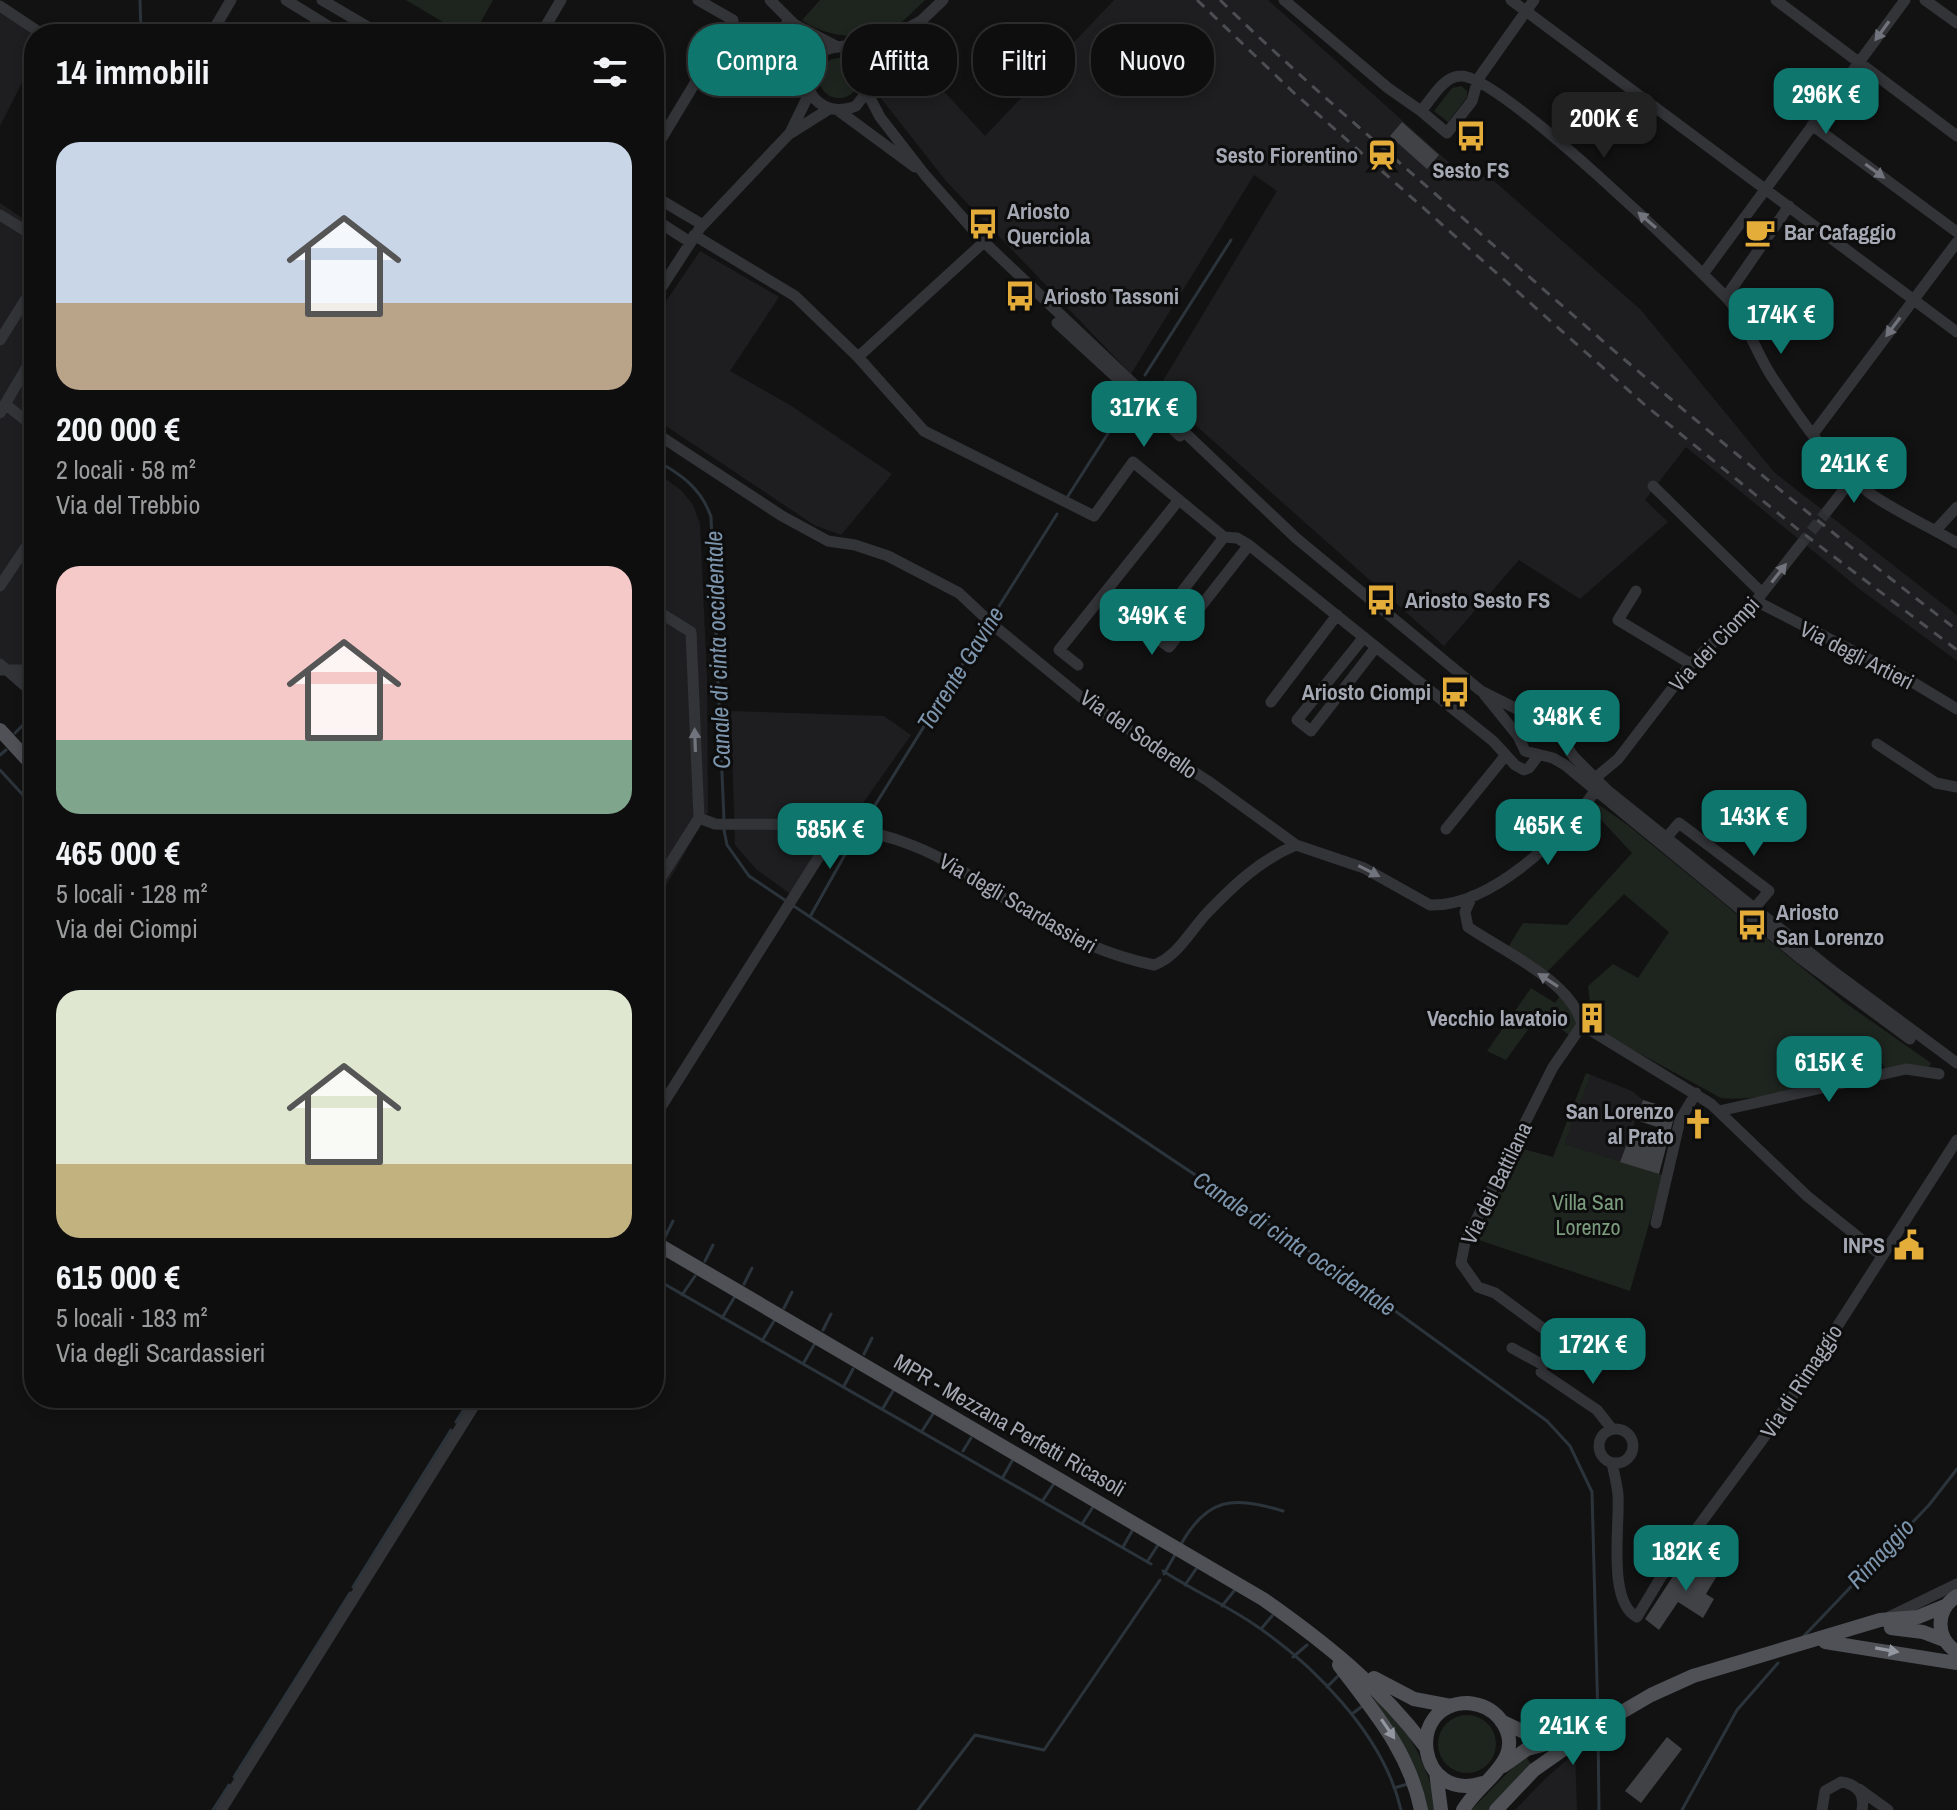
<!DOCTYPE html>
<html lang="it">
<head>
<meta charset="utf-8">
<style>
  :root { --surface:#0e0e0e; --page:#171717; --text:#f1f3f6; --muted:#9b9c9e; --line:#2e2e2e; --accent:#0f766e }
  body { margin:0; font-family:"Archivo Narrow",sans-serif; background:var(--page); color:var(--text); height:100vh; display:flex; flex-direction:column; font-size:30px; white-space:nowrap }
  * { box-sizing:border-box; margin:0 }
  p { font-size:26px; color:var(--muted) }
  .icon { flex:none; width:44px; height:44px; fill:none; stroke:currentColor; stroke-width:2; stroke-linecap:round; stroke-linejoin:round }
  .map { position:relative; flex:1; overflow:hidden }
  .side { position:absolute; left:24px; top:24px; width:640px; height:1384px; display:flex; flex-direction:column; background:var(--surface); border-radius:32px; box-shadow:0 4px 12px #0003,0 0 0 2px var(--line) }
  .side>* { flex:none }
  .guide { position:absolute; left:688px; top:24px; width:760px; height:72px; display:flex; gap:16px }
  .price { position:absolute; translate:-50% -68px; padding:0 18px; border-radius:16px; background:var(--accent); color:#fff; font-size:26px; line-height:52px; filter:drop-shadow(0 2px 4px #0008) }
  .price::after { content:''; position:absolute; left:50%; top:48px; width:24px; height:18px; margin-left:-12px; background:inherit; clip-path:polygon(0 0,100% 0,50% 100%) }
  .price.active { background:#222; color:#fff }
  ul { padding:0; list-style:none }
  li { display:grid; align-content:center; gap:16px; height:424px; padding:0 32px }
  li span { display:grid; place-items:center; height:248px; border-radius:24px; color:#555 }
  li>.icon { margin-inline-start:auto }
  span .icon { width:144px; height:144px; fill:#fffc; stroke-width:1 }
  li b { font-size:34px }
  h2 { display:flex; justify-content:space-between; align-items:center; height:96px; padding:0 32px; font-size:34px }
  .pill { padding:0 28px; border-radius:32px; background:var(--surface); box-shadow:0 4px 12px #0003,0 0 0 2px var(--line); font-size:28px; line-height:72px }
  .pill.active { background:var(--accent); color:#fff }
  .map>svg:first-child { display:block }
  .built { fill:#1e1e20 }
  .green { fill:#1e251f }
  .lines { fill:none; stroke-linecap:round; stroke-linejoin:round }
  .stream { stroke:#2c343b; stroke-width:3 }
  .building { fill:#414246 }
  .minor-tunnel { stroke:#2f3033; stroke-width:11; stroke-dasharray:11 5.5; stroke-linecap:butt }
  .minor { stroke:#333438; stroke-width:11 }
  .major { stroke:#4f5156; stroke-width:14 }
  .rail { stroke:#4c4e52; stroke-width:3; stroke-dasharray:10 8; stroke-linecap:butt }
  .oneway { fill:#71747c }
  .oneway2 { fill:#9397a0 }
  .labels { text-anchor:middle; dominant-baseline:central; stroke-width:6; stroke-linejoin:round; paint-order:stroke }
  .poi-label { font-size:22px; font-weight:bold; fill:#a4a8b3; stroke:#0d0d0e; text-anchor:end }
  .street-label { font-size:22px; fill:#a4a8b3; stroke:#0d0d0e }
  .park-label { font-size:22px; fill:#7c9c7e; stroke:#0d0d0e }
  .water-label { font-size:24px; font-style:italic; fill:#7d95ac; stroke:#0d0d0e }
</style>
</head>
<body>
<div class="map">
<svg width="1957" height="1810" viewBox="0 0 1957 1810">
  <rect width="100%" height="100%" fill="#121213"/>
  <path class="built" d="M 1114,0 L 1268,0 L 1453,166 L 1493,180 L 1641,310 L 1774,472 L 1957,615 L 1957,661 L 1862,591 L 1686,447 L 1645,500 L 1668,522 L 1580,599 L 1519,560 L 1444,646 L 1157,391 L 1277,191 L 1254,175 L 1131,374 L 946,181 L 880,97 L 911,65 L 939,86 L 985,136 Z
    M 0,9 L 34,36 L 34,59 L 0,126 Z
    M 0,203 L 34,226 L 34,703 L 0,667 Z
    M 700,251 L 779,297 L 730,371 L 790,405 L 892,474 L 841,535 L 814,525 L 654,418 L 654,319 Z
    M 654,470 L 682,491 L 693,505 L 700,524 L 707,676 L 708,812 L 654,907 Z
    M 731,711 L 884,716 L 911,735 L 796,898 L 757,870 L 735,845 Z
    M 1591,1075 L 1632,1091 L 1643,1100 L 1620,1162 L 1563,1144 Z
    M 1575,1753 L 1577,1810 L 1515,1810 L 1546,1778 Z"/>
  <path class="green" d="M 406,0 L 493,0 L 474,34 L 463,34 Z
    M 820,0 L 925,0 C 916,8 907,19 897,25 C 869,41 827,39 802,20 Z
    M819 78a20 20 0 1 1 40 0a20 20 0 1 1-40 0Z
    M 1461,86 L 1467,91 L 1467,97 L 1448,122 L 1434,111 L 1452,88 Z
    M 1599,805 L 1629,826 L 1844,1002 L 1931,1063 L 1928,1069 L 1885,1070 L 1883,1064 L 1879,1062 L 1849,1069 L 1845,1080 C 1806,1086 1758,1102 1721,1098 L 1593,1028 L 1588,986 L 1613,964 L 1638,978 L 1669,932 L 1624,894 L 1544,975 L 1507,949 L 1523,923 L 1567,925 L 1632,853 L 1591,809 Z
    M 1531,988 L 1555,1003 L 1562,993 L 1578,1024 L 1569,1035 L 1540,1013 L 1506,1060 L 1487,1051 Z
    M 1586,1073 L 1591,1075 L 1564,1144 L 1663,1175 L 1630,1291 L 1476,1239 L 1519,1148 L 1553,1157 Z
    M 1375,1698 C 1409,1725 1429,1768 1437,1810 L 1425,1810 L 1373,1700 Z
    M1438 1744a29 29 0 1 1 58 0a29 29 0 1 1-58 0Z
    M 1525,1755 L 1532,1766 L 1493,1810 L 1471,1810 Z"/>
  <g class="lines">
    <path class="stream" d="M 140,0 L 141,34
      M 1145,375 L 1231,240
      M 654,459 C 680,474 701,487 711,517 L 724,820
      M 1068,496 L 1123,410
      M 991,619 L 1057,514
      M 15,733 L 23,725
      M 0,755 L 6,750
      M 0,770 L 34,807
      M 23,796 L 34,786
      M 864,823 L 987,625
      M 724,830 L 727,845 L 749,876 L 1358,1284 L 1547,1421 L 1570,1446 L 1592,1492 L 1598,1719
      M 811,915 L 856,835
      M 665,1237 L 673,1221
      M 654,1253 L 655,1252
      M 705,1261 L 713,1245
      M 654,1278 L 1151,1564
      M 744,1284 L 752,1268
      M 682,1295 L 695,1276
      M 784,1308 L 792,1292
      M 722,1318 L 734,1298
      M 823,1330 L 831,1314
      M 762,1341 L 774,1321
      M 864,1354 L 872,1338
      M 803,1364 L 814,1345
      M 844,1386 L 853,1369
      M 883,1408 L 893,1391
      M 456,1422 L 471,1398
      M 922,1431 L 933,1414
      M 963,1451 L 971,1438
      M 1003,1477 L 1012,1461
      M 1043,1500 L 1053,1485
      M 1082,1524 L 1093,1507
      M 1180,1546 C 1207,1497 1232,1496 1283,1511
      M 1123,1547 L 1132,1531
      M 1147,1562 L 1158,1545
      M 1163,1571 C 1191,1589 1221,1603 1249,1621 C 1312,1662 1384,1735 1401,1810
      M 1164,1574 L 1176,1553
      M 1185,1585 L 1196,1569
      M 353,1587 L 451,1430
      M 1222,1606 L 1234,1591
      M 1261,1629 L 1272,1616
      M 1803,1637 L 1929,1505 L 1957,1469
      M 1293,1657 L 1307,1645
      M 1327,1687 L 1338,1676
      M 1352,1714 L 1365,1704
      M 1598,1731 L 1599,1810
      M 234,1777 L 350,1593
      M 1394,1788 L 1408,1784
      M 213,1810 L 229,1785
      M 918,1810 L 975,1735 L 1044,1750 L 1160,1580
      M 1682,1810 L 1737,1710 L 1778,1663"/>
  </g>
  <path class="building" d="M 1402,122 L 1439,155 L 1427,169 L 1390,136 Z
    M 1643,1100 L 1676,1110 L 1659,1174 L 1620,1162 L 1629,1138 L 1653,1144 L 1657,1127 L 1636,1120 Z
    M 1714,1558 L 1724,1564 L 1706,1594 L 1714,1599 L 1703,1618 L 1678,1602 L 1659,1630 L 1645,1619 L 1681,1564 L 1697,1574 L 1698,1571 L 1704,1574 Z
    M 1667,1737 L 1682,1749 L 1641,1803 L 1625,1791 Z"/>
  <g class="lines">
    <path class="minor-tunnel" d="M 1801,544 L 1828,510"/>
    <path class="minor" d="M 286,0 L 341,34
      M 322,0 L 380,34
      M 770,0 L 794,24 L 836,46
      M 1284,0 L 1388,88 L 1421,111
      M 1511,0 L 1957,332
      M 1534,0 L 1478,79 L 1472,101 L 1447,133 L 1421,111 C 1432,99 1443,76 1461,76 C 1500,75 1689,260 1726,297 C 1747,321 1755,351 1772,377 C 1800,419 1830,464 1871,494 C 1898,513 1929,526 1957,543
      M 1776,0 L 1957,136
      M 1925,0 L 1957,23
      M 0,6 L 42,34
      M 921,21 C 907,28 892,39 876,43 C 860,47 833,44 822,52 C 787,75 817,123 856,106 L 921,21 L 943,0
      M 787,22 L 811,64
      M 211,34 L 231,0
      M 541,34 L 561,0
      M 850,48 C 866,57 872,68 871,86
      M 868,94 L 880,117 L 925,175 L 984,242 L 1296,538 L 1481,691 L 1533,717 L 1550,721 L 1574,757 L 1607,790 L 1834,972 L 1957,1063
      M 839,111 L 915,167
      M 1812,125 L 1957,232
      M 791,133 L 829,109
      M 654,151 L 733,20 L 698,0
      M 654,196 L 703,225
      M 0,215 L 34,236
      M 654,219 L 690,242
      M 694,235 L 795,296 L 858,357
      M 984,242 L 858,357 L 924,431 L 1094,516 L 1133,462 L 1224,537 L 1237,538 L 1249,545 L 1493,741 L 1515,765 L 1524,770 L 1529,768 L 1538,756
      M 1703,274 L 1905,0
      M 1726,297 L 1789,206
      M 654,299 L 700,228 L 790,133 L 810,92
      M 1057,323 L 1180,436
      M 0,340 L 34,286
      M 5,404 L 34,427
      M 0,413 L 34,355
      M 654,432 L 782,516 L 828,541 L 855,545 L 888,556 L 959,593 L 993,625 L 1087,702 L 1208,781 L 1296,845
      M 1813,434 L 1957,242
      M 1653,486 L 1762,593
      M 1828,510 L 1852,479
      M 1936,530 L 1957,507
      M 1224,537 L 1150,633 L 1169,647 L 1249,545
      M 0,586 L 34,535
      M 1636,591 L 1618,620 L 1691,664
      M 1756,601 L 1909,680 L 1957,709
      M 654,609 L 691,632 L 699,818
      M 1364,637 L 1297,720 L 1311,731 L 1376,647
      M 0,664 L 34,694
      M 1078,665 L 1059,650 L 1178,501
      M 0,670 L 34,670
      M 1484,694 L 1518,736 L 1525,751 L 1553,758 L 1565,765 L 1800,958 L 1910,1039
      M 1271,702 L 1337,615
      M 1877,744 L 1936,783 L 1957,787
      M 1594,779 L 1618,759 L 1691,664 L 1756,601 L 1801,544
      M 699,818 L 715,824 C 786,826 846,818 914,846 C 952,861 984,886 1019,908 C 1061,934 1105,955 1154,965 C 1177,957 1191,930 1207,913 C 1234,885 1260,860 1296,845 L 1364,868 L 1430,905 C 1490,907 1563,837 1595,791
      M 1446,829 L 1506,755
      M 1666,838 L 1679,823 L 1769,891 L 1752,911
      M 654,871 L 662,876 L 699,818
      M 1472,896 L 1465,912 L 1468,927 C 1503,951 1573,982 1582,1025 L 1711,1104 L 1807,1196 L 1882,1256
      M 1719,1111 L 1906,1069 L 1939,1074
      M 654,1118 L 839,825
      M 1656,1223 L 1680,1120 L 1696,1093
      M 1512,1348 L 1543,1365 L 1556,1338 L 1495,1293 L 1478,1287 L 1461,1263 L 1465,1242 L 1553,1067 L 1582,1025
      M 1541,1372 L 1597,1410 L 1612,1429
      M1599 1446a17 17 0 1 1 34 0a17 17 0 1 1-34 0Z
      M 1612,1463 C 1614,1473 1617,1484 1618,1495 C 1620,1525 1607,1602 1637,1617 L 1661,1577 L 1779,1417 L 1957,1140
      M 1889,1617 L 1957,1584
      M 1859,1789 L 1888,1810
      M 221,1810 L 479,1398
      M 1822,1810 L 1825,1791 L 1841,1782 C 1857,1784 1865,1794 1862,1810"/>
    <path class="major" d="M 0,730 L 34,767
      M 654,1242 L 1263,1599 C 1323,1641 1381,1687 1425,1746
      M 1957,1596 C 1935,1610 1935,1638 1957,1652
      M 1891,1628 L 1923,1632 L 1944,1640
      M 1825,1642 L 1957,1663
      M 1339,1665 C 1374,1712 1409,1751 1421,1810
      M 1374,1678 L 1414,1699 L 1451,1706
      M 1501,1721 L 1526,1733 L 1558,1735
      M 1503,1766 L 1527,1749 L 1584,1734 L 1651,1695 L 1693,1676 L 1880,1620 L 1918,1617 L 1945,1606
      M 1436,1772 L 1441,1810
      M 1463,1810 C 1479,1781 1530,1758 1500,1719 C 1492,1709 1480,1704 1468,1703 C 1404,1703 1417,1804 1483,1783
      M 1496,1810 L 1534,1770 L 1581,1737"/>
    <path class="rail" d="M 1197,0 L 1293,92 L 1645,405 L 1800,531 L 1957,650
      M 1220,0 C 1301,79 1388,152 1473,227 C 1630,367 1790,502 1957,630"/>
  </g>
  <defs><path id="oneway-solid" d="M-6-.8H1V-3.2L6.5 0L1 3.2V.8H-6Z" transform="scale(2)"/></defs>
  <g class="oneway">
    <use href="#oneway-solid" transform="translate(1882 31) rotate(126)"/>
    <use href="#oneway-solid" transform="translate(1875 171) rotate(36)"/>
    <use href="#oneway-solid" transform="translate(1647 220) rotate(-139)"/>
    <use href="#oneway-solid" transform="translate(1893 327) rotate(127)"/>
    <use href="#oneway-solid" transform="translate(1779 573) rotate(-52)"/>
    <use href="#oneway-solid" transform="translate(695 740) rotate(-92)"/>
    <use href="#oneway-solid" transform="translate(1369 871) rotate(27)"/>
    <use href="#oneway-solid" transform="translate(1548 980) rotate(-147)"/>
  </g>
  <g class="oneway2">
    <use href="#oneway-solid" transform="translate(1887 1650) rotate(10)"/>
    <use href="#oneway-solid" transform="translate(1388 1729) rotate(56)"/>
  </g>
  <defs>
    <g id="bus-bare" transform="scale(2.4)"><path d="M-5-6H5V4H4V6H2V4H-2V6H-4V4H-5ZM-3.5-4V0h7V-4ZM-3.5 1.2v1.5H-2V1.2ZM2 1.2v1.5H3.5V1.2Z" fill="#e4ac39" stroke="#0d0d0e" stroke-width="2.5" paint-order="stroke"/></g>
    <g id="station-bare" transform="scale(2.4)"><path d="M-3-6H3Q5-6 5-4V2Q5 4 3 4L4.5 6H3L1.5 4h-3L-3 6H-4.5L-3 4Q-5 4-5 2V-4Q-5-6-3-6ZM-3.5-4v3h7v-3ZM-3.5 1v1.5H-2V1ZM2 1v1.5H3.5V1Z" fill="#e4ac39" stroke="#0d0d0e" stroke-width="2.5" paint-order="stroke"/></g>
    <g id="cafe-bare" transform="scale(2.4)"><path d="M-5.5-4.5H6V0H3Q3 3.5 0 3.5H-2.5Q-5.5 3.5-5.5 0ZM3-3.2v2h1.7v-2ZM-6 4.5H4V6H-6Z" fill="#e4ac39" stroke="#0d0d0e" stroke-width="2.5" paint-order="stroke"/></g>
    <g id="building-bare" transform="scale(2.4)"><path d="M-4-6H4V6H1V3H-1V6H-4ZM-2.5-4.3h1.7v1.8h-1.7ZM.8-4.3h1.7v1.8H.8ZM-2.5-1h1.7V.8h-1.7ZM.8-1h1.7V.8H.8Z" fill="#e4ac39" stroke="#0d0d0e" stroke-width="2.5" paint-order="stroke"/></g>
    <g id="church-bare" transform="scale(2.4)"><path d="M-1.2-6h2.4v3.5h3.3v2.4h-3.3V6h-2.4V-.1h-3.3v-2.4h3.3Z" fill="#e4ac39" stroke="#0d0d0e" stroke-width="2.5" paint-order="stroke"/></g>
    <g id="civic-bare" transform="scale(2.4)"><path d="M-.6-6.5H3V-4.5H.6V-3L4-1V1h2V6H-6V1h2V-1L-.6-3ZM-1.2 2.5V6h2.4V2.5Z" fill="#e4ac39" stroke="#0d0d0e" stroke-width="2.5" paint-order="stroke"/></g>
  </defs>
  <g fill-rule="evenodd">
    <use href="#bus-bare" x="1471" y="136"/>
    <use href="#station-bare" x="1382" y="155"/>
    <use href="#bus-bare" x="983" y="224"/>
    <use href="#cafe-bare" x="1760" y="232"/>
    <use href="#bus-bare" x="1020" y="296"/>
    <use href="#bus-bare" x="1381" y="600"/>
    <use href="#bus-bare" x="1455" y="692"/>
    <use href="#bus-bare" x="1752" y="925"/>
    <use href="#building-bare" x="1592" y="1018"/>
    <use href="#church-bare" x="1698" y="1124"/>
    <use href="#civic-bare" x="1909" y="1245"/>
  </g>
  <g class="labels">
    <g class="poi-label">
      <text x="1358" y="155">Sesto Fiorentino</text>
      <text x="1471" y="170" text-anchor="middle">Sesto FS</text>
      <text x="1007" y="211" text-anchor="start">Ariosto<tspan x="1007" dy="25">Querciola</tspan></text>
      <text x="1784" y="232" text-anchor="start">Bar Cafaggio</text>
      <text x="1044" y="296" text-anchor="start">Ariosto Tassoni</text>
      <text x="1405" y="600" text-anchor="start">Ariosto Sesto FS</text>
      <text x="1431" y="692">Ariosto Ciompi</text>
      <text x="1776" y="912" text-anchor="start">Ariosto<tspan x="1776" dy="25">San Lorenzo</tspan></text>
      <text x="1568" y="1018">Vecchio lavatoio</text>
      <text x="1674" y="1111">San Lorenzo<tspan x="1674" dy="25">al Prato</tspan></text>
      <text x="1885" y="1245">INPS</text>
    </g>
    <g class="street-label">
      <text transform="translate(1714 644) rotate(-47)">Via dei Ciompi</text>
      <text transform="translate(1857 655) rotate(27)">Via degli Artieri</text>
      <text transform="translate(1139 734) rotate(35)">Via del Soderello</text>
      <text transform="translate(1018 903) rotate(30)">Via degli Scardassieri</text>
      <text transform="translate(1496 1183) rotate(-64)">Via dei Battilana</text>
      <text transform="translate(1801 1381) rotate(-57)">Via di Rimaggio</text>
      <text transform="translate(1010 1425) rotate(30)">MPR - Mezzana Perfetti Ricasoli</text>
    </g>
    <g class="park-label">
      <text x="1588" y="1202">Villa San<tspan x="1588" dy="25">Lorenzo</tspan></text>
    </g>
    <g class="water-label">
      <text transform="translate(717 650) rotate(-92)">Canale di cinta occidentale</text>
      <text transform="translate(960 668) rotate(-58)">Torrente Gavine</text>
      <text transform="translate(1295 1243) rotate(34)">Canale di cinta occidentale</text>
      <text transform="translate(1880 1553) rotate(-47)">Rimaggio</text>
    </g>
  </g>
</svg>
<b class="price" style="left:1826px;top:136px">296K €</b>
<b class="price active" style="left:1604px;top:160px">200K €</b>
<b class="price" style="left:1781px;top:356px">174K €</b>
<b class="price" style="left:1144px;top:449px">317K €</b>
<b class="price" style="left:1854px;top:505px">241K €</b>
<b class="price" style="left:1152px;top:657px">349K €</b>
<b class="price" style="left:1567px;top:758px">348K €</b>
<b class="price" style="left:1754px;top:858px">143K €</b>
<b class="price" style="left:1548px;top:867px">465K €</b>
<b class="price" style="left:830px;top:871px">585K €</b>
<b class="price" style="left:1829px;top:1104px">615K €</b>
<b class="price" style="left:1593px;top:1386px">172K €</b>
<b class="price" style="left:1686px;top:1593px">182K €</b>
<b class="price" style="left:1573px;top:1767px">241K €</b>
<div class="guide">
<a class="pill active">Compra</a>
<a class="pill">Affitta</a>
<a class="pill">Filtri</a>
<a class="pill">Nuovo</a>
</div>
<section class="side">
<h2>14 immobili<svg class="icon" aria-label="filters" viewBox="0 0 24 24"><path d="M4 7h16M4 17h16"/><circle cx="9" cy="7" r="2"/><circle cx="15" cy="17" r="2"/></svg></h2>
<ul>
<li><span style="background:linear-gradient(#c9d6e8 65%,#b9a48a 0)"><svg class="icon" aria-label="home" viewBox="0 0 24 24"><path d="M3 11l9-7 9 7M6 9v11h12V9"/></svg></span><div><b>200 000 €</b><p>2 locali · 58 m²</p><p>Via del Trebbio</p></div></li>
<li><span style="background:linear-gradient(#f6c9c9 70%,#7fa58c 0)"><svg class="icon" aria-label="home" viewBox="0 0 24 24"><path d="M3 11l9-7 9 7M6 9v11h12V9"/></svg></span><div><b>465 000 €</b><p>5 locali · 128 m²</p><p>Via dei Ciompi</p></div></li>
<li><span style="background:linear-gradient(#dfe7d0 70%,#c2b280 0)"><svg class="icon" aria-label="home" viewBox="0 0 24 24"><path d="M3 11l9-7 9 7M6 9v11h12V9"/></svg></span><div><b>615 000 €</b><p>5 locali · 183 m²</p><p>Via degli Scardassieri</p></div></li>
</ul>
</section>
</div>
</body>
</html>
